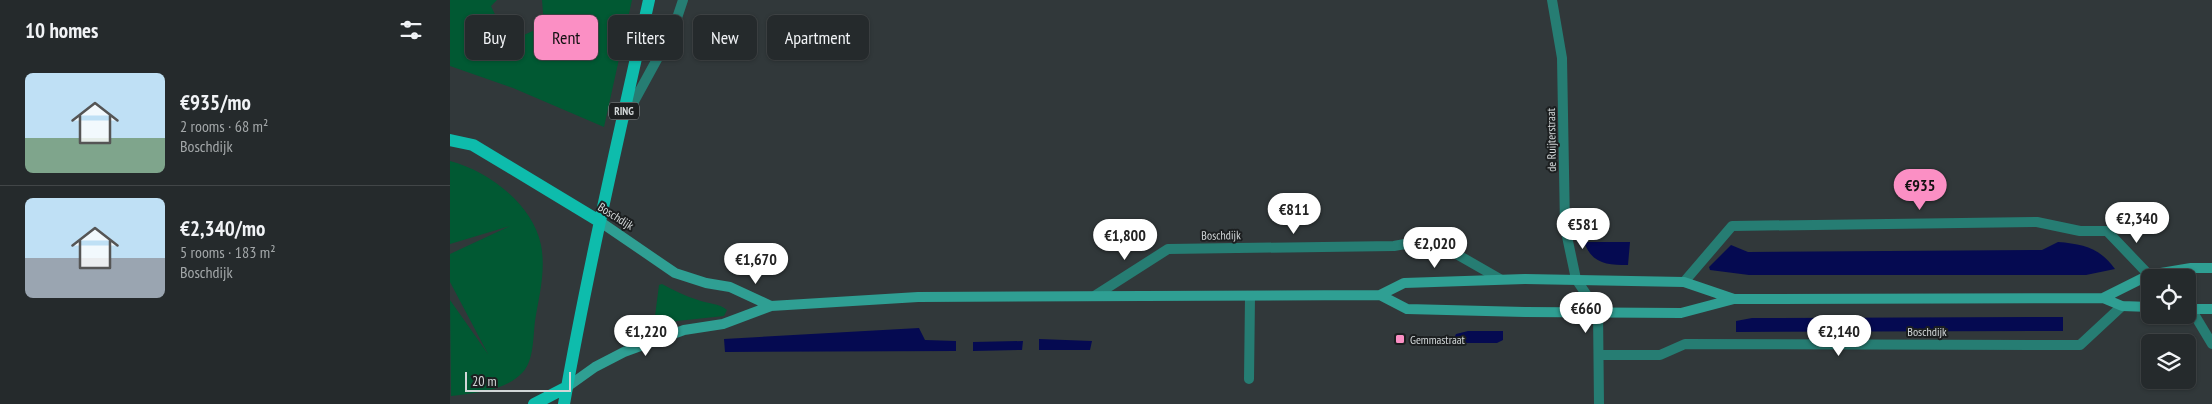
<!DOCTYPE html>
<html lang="en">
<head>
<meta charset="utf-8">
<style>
  :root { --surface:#252a2c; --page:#313638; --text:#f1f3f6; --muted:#a3a7a9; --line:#424648; --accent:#fb8fc4 }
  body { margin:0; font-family:"PT Sans Narrow",sans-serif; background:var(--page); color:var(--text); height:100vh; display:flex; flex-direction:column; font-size:19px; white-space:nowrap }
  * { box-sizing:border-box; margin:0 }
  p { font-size:16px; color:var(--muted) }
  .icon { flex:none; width:28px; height:28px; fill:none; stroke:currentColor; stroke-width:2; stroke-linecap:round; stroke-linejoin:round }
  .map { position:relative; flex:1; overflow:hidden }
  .details { display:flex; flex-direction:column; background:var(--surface); width:450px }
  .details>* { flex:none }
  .top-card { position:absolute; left:15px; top:15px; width:475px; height:45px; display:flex; gap:10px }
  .fabs { position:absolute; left:1691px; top:269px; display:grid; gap:10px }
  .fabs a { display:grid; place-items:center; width:55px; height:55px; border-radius:8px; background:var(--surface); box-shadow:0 1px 4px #0004,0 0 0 1px var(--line); font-size:25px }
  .scale { position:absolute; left:15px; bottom:12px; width:106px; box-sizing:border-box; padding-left:5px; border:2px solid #d2d7d8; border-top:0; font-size:14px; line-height:18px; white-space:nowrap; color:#d2d7d8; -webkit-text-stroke:4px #1c1f20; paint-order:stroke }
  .price { position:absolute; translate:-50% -42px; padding:0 11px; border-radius:18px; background:#fff; color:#222; font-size:16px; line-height:32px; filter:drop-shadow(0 1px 2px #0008) }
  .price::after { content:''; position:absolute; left:50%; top:30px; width:15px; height:11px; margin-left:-8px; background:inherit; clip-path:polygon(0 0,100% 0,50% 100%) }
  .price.on { background:var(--accent); color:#111 }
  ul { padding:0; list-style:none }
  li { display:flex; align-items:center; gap:15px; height:125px; padding:0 25px }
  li+li { border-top:1px solid var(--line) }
  li span { display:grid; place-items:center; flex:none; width:140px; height:100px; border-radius:8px; color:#555 }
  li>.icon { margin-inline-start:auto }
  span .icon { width:60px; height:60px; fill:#fffc; stroke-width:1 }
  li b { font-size:21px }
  h2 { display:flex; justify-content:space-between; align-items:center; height:60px; padding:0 25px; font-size:21px }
  .tag { padding:0 18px; border-radius:8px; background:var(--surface); box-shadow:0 1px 4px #0004,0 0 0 1px var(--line); font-size:18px; line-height:45px }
  .tag.on { background:var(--accent); color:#111 }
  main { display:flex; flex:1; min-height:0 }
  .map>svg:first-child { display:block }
  .green { fill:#015933 }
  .water { fill:#050a51 }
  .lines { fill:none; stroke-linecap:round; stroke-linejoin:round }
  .service { stroke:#267d73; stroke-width:10 }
  .minor { stroke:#267d73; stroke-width:10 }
  .secondary { stroke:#2f9f93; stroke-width:10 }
  .primary { stroke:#0ebcac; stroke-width:12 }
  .poi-dot { fill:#fb8fc4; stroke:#1c1f20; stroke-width:2 }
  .labels { text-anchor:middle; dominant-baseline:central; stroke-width:4; stroke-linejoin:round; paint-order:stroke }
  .shield { fill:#1c1f20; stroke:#9ba0a1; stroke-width:1 }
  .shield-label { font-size:11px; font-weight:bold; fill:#d2d7d8 }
  .street-label { font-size:12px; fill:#d2d7d8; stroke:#1c1f20 }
  .poi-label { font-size:12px; fill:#d2d7d8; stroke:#1c1f20; text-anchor:start }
</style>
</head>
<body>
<main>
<section class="details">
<h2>10 homes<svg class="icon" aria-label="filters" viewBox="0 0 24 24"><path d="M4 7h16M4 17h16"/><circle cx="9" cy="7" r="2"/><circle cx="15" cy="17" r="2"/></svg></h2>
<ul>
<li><span style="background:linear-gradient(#bfe0f5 65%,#7fa58c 0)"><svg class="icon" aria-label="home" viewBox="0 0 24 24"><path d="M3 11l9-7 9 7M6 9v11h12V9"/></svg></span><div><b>€935/mo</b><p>2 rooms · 68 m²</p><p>Boschdijk</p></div></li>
<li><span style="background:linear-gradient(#bfe0f5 60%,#9aa5b1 0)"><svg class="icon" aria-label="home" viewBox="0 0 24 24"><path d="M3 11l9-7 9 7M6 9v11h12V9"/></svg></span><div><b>€2,340/mo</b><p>5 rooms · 183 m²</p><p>Boschdijk</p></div></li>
</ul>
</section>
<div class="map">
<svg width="1762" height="404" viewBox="0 0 1762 404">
  <rect width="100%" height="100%" fill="#31383a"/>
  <path class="green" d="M 0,0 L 47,0 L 41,6 L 58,42 L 94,26 L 92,0 L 182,0 L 154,127 L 63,88 L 0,66 Z
    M 0,161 C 38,171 83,204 91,245 C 96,271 89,296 85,321 C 83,337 84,360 73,372 C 56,391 24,393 1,396 L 0,300 L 38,354 L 0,282 L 0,254 L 60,226 L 0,244 Z
    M 212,284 C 223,290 235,296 248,300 C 258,304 269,303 277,310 L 274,316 L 227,321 L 210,327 L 205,316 L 209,285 Z"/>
  <path class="water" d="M 1134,242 L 1180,242 L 1178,265 C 1157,265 1142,264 1134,242 Z
    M 1608,242 C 1633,244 1650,248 1665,269 L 1636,275 L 1299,275 L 1260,270 L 1259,267 L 1281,245 L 1298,252 L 1592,250 Z
    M 1613,317 L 1613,331 L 1286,332 L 1286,321 L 1302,318 Z
    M 469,328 L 475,340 L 506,341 L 506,351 L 275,352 L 274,339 Z
    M 1018,331 L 1053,331 L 1053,340 L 1047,343 L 1002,343 L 1006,334 Z
    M 589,339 L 642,341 L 640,350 L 589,350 Z
    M 573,341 L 572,350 L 523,351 L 523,342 Z"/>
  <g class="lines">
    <path class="service" d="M 799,379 L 800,297"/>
    <path class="minor" d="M 1102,0 L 1112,58 L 1115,227 L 1126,279 L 1148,312 L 1149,404
      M 176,116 L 223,30 L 233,0
      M 1234,282 L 1282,226 L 1587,222 L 1630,231 L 1657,231 L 1699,275
      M 646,295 L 718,249 L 944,246 L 971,241 L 1001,251 L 1050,279
      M 1741,309 L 1762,344
      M 1150,355 L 1210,355 L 1235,344 L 1630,345 L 1672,306"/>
    <path class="secondary" d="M 149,221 L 225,273 L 256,283 L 280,287 L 321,306
      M 930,295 L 957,309 L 1075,312 L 1231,313 L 1284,299 L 1653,298 L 1672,306 L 1700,307
      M 1653,298 L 1699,275 L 1741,268 L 1762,268
      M 1738,309 L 1762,309
      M 117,387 L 145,367 L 174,352 L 234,330 L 273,324 L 321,306 L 468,297 L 930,295 L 954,283 L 1075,279 L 1234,282 L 1284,299"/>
    <path class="primary" d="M 0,140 L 23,145 L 149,221
      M 84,404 L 117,387
      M 114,404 C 138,268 169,135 199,0"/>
  </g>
  <rect class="poi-dot" x="945" y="334" width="10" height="10" rx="2.5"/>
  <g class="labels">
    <rect class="shield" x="159" y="102.5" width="30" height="17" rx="4"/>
    <g class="shield-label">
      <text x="174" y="111">RING</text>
    </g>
    <g class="street-label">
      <text transform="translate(1101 140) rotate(-91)">de Ruijterstraat</text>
      <text transform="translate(166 216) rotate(32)">Boschdijk</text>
      <text transform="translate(771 235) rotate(-1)">Boschdijk</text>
      <text x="1477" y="331">Boschdijk</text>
    </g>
    <g class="poi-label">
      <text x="960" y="339">Gemmastraat</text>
    </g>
  </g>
</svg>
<div class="fabs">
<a><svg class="icon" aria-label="locate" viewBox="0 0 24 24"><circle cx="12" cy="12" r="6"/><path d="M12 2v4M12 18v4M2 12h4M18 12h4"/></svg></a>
<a><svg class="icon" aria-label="layers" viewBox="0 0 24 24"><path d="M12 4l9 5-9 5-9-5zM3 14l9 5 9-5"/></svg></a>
</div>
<div class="scale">20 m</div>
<b class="price on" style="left:1470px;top:211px">€935</b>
<b class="price" style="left:844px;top:235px">€811</b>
<b class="price" style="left:1687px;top:244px">€2,340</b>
<b class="price" style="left:1133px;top:250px">€581</b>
<b class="price" style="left:675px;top:261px">€1,800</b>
<b class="price" style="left:985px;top:269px">€2,020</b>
<b class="price" style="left:306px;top:285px">€1,670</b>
<b class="price" style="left:1136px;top:334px">€660</b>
<b class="price" style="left:196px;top:357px">€1,220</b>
<b class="price" style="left:1389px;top:357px">€2,140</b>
<div class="top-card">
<a class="tag">Buy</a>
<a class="tag on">Rent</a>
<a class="tag">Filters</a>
<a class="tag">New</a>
<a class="tag">Apartment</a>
</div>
</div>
</main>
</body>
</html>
